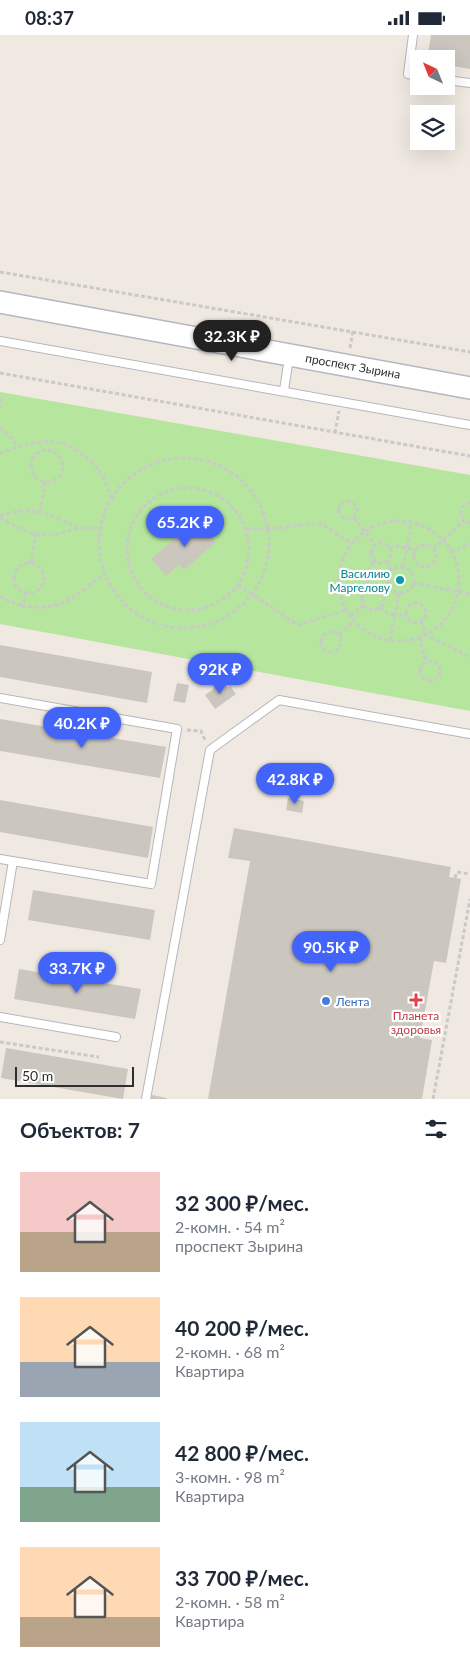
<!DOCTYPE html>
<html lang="ru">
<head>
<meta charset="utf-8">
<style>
  :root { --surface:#fff; --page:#f2f2f3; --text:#1f2937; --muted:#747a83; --accent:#4264fb }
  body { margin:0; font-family:Lato,sans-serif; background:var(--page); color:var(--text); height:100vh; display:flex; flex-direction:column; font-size:19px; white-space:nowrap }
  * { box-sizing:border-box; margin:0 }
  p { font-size:16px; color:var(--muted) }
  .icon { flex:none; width:28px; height:28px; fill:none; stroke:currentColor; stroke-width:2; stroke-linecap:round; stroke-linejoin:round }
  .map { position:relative; height:1064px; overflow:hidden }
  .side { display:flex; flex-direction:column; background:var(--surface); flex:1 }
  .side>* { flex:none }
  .needle { width:32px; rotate:317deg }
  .buttons { position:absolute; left:410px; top:15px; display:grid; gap:10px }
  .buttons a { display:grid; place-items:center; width:45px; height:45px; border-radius:0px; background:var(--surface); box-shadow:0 5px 20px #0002; font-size:25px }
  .scale { position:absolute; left:15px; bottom:12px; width:119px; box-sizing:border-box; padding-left:5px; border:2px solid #2e2e2e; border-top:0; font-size:14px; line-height:18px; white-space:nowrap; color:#2e2e2e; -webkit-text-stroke:4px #fff; paint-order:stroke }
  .price { position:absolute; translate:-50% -42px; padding:0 11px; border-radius:18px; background:var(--accent); color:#fff; font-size:16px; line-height:32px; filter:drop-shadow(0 1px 2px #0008) }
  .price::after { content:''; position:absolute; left:50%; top:30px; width:15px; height:11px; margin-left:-8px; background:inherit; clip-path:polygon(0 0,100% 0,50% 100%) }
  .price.selected { background:#222; color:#fff }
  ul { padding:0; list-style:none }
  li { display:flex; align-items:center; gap:15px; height:125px; padding:0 20px }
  li span { display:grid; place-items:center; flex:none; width:140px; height:100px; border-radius:0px; color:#555 }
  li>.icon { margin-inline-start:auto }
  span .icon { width:60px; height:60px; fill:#fffc; stroke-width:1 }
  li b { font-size:21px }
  h2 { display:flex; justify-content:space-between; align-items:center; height:60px; padding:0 20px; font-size:21px }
  .status { display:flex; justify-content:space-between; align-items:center; height:35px; padding:0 25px; background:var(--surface); direction:ltr }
  .status svg { height:14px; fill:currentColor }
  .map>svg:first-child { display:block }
  .green { fill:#b6e59e }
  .building { fill:#cbc7bf }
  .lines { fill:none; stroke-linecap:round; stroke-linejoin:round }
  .lane-casing { stroke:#b4b7c1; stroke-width:10 }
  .secondary-casing { stroke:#b4b7c1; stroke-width:24 }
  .path { stroke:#c9c9c9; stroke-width:3; stroke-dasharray:4 2.5; stroke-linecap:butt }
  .lane { stroke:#fff; stroke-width:8 }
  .secondary { stroke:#fff; stroke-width:21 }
  .culture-dot { fill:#0f9aa8; stroke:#fff; stroke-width:2 }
  .health-dot { fill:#e0444e; stroke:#fff; stroke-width:2 }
  .shop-dot { fill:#3f7fe0; stroke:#fff; stroke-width:2 }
  .labels { text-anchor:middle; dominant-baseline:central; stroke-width:4.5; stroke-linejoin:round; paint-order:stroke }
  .street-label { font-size:12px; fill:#2e2e2e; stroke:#fff }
  .culture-label { font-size:12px; fill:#0d838f; stroke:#fff; text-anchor:end }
  .shop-label { font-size:12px; fill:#366cbe; stroke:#fff; text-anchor:start }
  .health-label { font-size:12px; fill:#be3a42; stroke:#fff }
</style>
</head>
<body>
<div class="status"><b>08:37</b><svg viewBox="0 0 49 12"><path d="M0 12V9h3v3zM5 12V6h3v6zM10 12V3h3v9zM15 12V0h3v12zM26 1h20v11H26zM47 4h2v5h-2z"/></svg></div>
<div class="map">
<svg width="470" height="1064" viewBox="0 0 470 1064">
  <rect width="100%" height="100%" fill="#efe9e1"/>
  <path class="green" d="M 0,357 L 470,440 L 470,676 L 0,589 Z"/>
  <path class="building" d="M 431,0 L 470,0 L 470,34 L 446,30 L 446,24 L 427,24 Z
    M 196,485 L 201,491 L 206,490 L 210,492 L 212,497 L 210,501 L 216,507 L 184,535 L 179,530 L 166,541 L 151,524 Z
    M 0,610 L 152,637 L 147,668 L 0,642 Z
    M 223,647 L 228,653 L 230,651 L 236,659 L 215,674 L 205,660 Z
    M 177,648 L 189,650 L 185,668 L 173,666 Z
    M 0,684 L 166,712 L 160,743 L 0,716 Z
    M 288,763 L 304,766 L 302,778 L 286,775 Z
    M 0,765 L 153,792 L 148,823 L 0,797 Z
    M 234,793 L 451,832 L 449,842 L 461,844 L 446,928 L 434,926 L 420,1003 L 432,1005 L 422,1064 L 208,1064 L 250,826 L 228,823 Z
    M 33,855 L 155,875 L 150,905 L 28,885 Z
    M 19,934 L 141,954 L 135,984 L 14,964 Z
    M 6,1013 L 128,1034 L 123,1064 L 1,1043 Z
    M 152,1060 L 167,1063 L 167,1064 L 151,1064 Z"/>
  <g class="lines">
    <g class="lane-casing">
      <path id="lane" d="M 413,0 L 408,39 L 419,41
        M 446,45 L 470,48
        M 0,306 L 470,390
        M 284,355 L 289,323
        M 0,663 L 177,694 L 151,849 L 0,824
        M 0,905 L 13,826
        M 0,982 L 116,1002
        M 146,1064 L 210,715 L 279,665 L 470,699"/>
    </g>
    <g class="secondary-casing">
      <path id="secondary" d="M 0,267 L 470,353"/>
    </g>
    <path class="path" d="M 0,237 L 470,317
      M 350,313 L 353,296
      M 0,338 L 470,421
      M 0,364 L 1,364 L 0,373
      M 0,392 L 20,412
      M 335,398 L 339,376
      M31 431a16 16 0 1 1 32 0a16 16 0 1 1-32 0Z
      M 0,418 C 16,413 36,405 53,407 C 74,409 95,426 104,444 C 107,450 109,457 111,463
      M99 508a85 85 0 1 1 170 0a85 85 0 1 1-170 0Z
      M127 514a61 61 0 1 1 122 0a61 61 0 1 1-122 0Z
      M339 475a9 9 0 1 1 18 0a9 9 0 1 1-18 0Z
      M 470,467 L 462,472 L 461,478 L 464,485 L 470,488
      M 40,477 L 45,447
      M 0,481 C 31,470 50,478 77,493
      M 0,483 L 25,496 L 40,500 L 58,499 L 78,493 L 99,493
      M 354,483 L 375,510
      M339 546a60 60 0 1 1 120 0a60 60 0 1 1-120 0Z
      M 247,494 L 269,494 L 320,488 L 352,509
      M371 518a10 10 0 1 1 20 0a10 10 0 1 1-20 0Z
      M414 521a11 11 0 1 1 22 0a11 11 0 1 1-22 0Z
      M 389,514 L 398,511 L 416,515
      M 434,514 L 464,485
      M 451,517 L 470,509
      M 386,526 L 392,536
      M 31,528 L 36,498
      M14 543a15 15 0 1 1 30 0a15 15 0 1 1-30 0Z
      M 403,532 L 410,497 L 410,488
      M388 545a13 13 0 1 1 26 0a13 13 0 1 1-26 0Z
      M 414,548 L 470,559
      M 238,550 L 298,590 L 346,575
      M362 564a11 11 0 1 1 22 0a11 11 0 1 1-22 0Z
      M 368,555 C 366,543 368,535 375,525
      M 26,557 L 23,571 C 62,577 75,561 104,539
      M 399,558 L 395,580 L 406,580
      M 382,559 L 389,551
      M 0,561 L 7,565 L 23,571
      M406 578a10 10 0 1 1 20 0a10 10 0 1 1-20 0Z
      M 380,572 L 389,579 L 395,580 L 390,606
      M 351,581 L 364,570
      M 421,586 L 426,600 L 470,622
      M321 607a10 10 0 1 1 20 0a10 10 0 1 1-20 0Z
      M 339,600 L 354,586
      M 419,602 L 426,626
      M420 636a10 10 0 1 1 20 0a10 10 0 1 1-20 0Z
      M 187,695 L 201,696 L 205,705
      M 455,843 L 457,837 L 470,839
      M 0,1007 L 99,1022
      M 433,1064 L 470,864"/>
    <use href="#lane" class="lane"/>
    <use href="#secondary" class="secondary"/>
  </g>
  <circle class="culture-dot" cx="400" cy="545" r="5"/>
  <path class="health-dot" d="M413.5 957.5h5v5h5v5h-5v5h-5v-5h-5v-5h5z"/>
  <circle class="shop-dot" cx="326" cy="966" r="5"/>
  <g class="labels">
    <g class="street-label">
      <text transform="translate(353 331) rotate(10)">проспект Зырина</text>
    </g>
    <g class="culture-label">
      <text x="390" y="538">Василию<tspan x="390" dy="14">Маргелову</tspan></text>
    </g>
    <g class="shop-label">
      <text x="336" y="966">Лента</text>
    </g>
    <g class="health-label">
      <text x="416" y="980">Планета<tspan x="416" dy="14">здоровья</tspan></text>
    </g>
  </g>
</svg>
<div class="buttons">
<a><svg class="needle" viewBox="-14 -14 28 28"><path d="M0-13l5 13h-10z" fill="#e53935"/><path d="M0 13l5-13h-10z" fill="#747a83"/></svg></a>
<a><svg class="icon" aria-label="layers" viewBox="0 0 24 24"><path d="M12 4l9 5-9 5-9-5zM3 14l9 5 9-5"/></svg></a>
</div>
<div class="scale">50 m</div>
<b class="price selected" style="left:232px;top:327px">32.3K ₽</b>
<b class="price" style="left:185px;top:513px">65.2K ₽</b>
<b class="price" style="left:220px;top:660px">92K ₽</b>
<b class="price" style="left:82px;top:714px">40.2K ₽</b>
<b class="price" style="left:295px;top:770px">42.8K ₽</b>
<b class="price" style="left:331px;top:938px">90.5K ₽</b>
<b class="price" style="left:77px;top:959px">33.7K ₽</b>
</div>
<section class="side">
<h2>Объектов: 7<svg class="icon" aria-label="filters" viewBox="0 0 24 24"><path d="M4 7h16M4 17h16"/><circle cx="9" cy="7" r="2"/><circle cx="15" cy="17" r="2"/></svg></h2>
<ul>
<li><span style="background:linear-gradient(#f6c9c9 60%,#b9a48a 0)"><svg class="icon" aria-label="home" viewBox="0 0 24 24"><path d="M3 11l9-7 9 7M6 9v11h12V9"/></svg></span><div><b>32 300 ₽/мес.</b><p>2-комн. · 54 m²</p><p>проспект Зырина</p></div></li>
<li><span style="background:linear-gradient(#ffd9b3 65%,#9aa5b1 0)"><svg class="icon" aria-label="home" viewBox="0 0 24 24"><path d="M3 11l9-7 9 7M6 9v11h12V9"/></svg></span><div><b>40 200 ₽/мес.</b><p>2-комн. · 68 m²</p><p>Квартира</p></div></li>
<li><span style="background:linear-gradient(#bfe0f5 65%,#7fa58c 0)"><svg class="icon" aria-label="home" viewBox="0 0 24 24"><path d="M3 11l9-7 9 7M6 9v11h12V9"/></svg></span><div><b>42 800 ₽/мес.</b><p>3-комн. · 98 m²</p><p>Квартира</p></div></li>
<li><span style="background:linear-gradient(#ffd9b3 70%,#b9a48a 0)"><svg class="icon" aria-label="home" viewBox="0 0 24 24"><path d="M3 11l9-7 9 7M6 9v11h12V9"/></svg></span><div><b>33 700 ₽/мес.</b><p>2-комн. · 58 m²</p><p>Квартира</p></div></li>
</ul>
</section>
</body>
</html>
